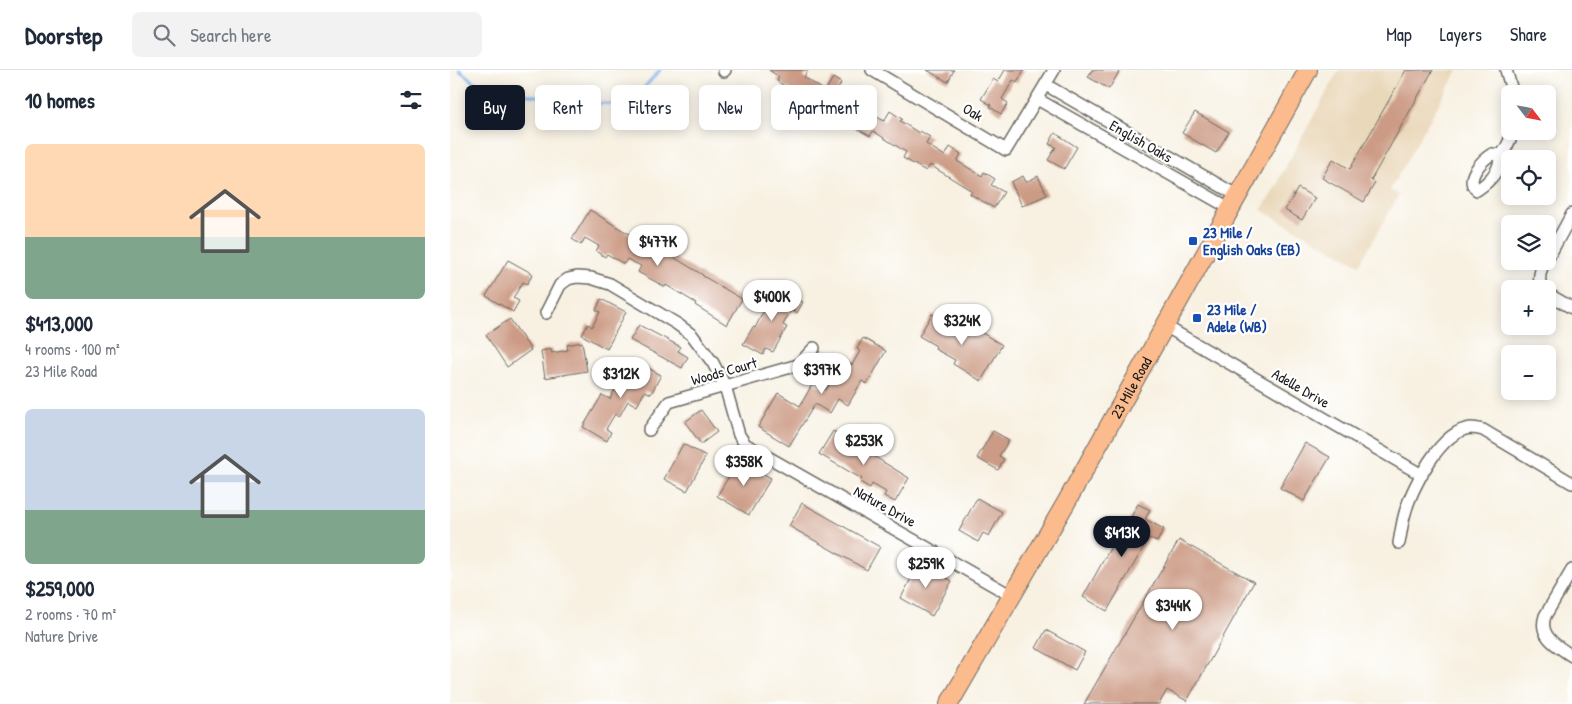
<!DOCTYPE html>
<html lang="en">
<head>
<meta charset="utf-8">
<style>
  :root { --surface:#fff; --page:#f2f2f3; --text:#1f2937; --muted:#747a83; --line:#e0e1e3; --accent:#111827 }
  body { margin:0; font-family:"Patrick Hand",sans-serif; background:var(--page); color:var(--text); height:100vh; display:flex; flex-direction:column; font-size:19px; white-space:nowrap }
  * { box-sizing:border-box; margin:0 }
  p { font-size:16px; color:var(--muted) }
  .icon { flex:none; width:28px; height:28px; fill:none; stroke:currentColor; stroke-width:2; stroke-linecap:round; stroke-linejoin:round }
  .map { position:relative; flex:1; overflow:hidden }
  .details { display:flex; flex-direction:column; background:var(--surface); width:450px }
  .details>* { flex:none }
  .hud { position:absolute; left:15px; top:15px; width:475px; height:45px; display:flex; gap:10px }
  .needle { width:32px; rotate:122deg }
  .tools { position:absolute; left:1051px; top:15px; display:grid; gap:10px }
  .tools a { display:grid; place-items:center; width:55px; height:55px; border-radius:8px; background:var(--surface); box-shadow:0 2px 12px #0003; font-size:25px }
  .price { position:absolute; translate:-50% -42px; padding:0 11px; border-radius:18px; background:#fff; color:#222; font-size:16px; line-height:32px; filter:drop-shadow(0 1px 2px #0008) }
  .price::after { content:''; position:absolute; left:50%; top:30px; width:15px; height:11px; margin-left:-8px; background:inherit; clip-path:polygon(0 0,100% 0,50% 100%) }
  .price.active { background:var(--accent); color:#fff }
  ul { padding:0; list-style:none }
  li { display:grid; align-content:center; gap:10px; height:265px; padding:0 25px }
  li span { display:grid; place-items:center; height:155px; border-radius:8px; color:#555 }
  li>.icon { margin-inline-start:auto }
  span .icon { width:90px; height:90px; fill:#fffc; stroke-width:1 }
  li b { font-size:21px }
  h2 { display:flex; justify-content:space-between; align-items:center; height:60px; padding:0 25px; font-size:21px }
  .pill { padding:0 18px; border-radius:8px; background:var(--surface); box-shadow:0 2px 12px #0003; font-size:18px; line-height:45px }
  .pill.active { background:var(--accent); color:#fff }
  header { display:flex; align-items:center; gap:30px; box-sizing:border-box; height:70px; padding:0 25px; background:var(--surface); border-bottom:1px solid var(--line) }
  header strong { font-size:24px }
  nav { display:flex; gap:28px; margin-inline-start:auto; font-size:18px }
  .search { width:350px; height:45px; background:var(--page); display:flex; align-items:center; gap:12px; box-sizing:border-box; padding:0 18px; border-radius:8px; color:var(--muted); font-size:19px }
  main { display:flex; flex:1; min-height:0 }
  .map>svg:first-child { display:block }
  .built { fill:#ead8ba }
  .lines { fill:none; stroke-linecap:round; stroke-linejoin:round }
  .stream { stroke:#7ab4eb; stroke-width:3 }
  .building { fill:#cc9b85 }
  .minor-casing { stroke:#696761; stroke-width:14 }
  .primary-casing { stroke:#696761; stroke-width:20 }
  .minor { stroke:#fff; stroke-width:11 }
  .primary { stroke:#fbbb8d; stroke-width:18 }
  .transit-dot { fill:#1a4fb4; stroke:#fff; stroke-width:2 }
  .labels { text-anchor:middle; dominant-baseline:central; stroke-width:4.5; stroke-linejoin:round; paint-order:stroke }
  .street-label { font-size:15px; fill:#1c1c1c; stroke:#fff }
  .transit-label { font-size:15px; font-weight:bold; fill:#164399; stroke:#fff; text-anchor:start }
</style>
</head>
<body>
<header>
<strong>Doorstep</strong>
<div class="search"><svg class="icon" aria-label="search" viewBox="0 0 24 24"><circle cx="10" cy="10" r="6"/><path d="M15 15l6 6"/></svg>Search here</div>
<nav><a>Map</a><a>Layers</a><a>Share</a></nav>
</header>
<main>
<section class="details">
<h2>10 homes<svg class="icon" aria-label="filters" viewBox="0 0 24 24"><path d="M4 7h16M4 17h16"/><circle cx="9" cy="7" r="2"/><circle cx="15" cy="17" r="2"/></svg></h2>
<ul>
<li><span style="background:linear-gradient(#ffd9b3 60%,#7fa58c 0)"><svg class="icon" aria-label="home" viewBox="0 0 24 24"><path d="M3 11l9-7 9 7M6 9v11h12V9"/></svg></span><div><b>$413,000</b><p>4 rooms · 100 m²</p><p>23 Mile Road</p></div></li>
<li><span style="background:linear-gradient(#c9d6e8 65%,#7fa58c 0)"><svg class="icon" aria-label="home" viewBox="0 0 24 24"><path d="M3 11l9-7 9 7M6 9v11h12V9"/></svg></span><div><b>$259,000</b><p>2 rooms · 70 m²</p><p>Nature Drive</p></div></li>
</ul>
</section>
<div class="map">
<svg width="1122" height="634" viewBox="0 0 1122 634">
  <rect width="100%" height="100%" fill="#fff"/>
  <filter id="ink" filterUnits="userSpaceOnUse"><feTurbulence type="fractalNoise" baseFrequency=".02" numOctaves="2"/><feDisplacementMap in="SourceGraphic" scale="10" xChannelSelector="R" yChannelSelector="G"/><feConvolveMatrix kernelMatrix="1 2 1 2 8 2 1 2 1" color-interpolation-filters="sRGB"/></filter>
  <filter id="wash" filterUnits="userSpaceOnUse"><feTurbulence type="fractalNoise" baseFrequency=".0096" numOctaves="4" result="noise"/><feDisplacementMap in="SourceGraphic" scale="20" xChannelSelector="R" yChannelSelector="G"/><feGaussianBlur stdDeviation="1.12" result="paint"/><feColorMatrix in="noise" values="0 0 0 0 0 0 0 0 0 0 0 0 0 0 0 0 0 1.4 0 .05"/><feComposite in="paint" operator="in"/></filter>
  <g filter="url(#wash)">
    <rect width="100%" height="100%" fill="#f8f1e2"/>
    <path class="built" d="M 889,0 L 1008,0 L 940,120 L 949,125 L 909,195 L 811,140 L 829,113 L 829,109 Z"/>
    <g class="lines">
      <path class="stream" d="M 9,0 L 32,18 L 127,32 L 163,34 L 192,20 L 210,0"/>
    </g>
    <g id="blocks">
      <path class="building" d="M 319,0 L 358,0 L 354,7 L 375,21 L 383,8 L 391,13 L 387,21 L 406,32 L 409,26 L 424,34 L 419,42 L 434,51 L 440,41 L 452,49 L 450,51 L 469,63 L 470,61 L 480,67 L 476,74 L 495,86 L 500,77 L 511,84 L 507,91 L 532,106 L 534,102 L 545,109 L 541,115 L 554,122 L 544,138 L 520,124 L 522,121 L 480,95 L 476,101 L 453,88 L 456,82 L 423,61 L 420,66 L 400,55 L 402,51 L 362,26 L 358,32 L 327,11 L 329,7 Z
        M 477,0 L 504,0 L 498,12 Z
        M 555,0 L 574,0 L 567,13 L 563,10 L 552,29 L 558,33 L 551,44 L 540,37 L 541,35 L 531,29 L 543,9 L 548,12 Z
        M 642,0 L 670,0 L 659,19 L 638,7 Z
        M 956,0 L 983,0 L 921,110 L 925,113 L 914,132 L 872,108 L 883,89 L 900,99 Z
        M 745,42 L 779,62 L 766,83 L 732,63 Z
        M 605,63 L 627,77 L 614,99 L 598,90 L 606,77 L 599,74 Z
        M 573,106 L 576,112 L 588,106 L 597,125 L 572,136 L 561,112 Z
        M 848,118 L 865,128 L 852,150 L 835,140 Z
        M 140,140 L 174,161 L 220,185 L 253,205 L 253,206 L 292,229 L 277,255 L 245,235 L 246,233 L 216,215 L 215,217 L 188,202 L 191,196 L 177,189 L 174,194 L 157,184 L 155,187 L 146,181 L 149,176 L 135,168 L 131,175 L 122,169 Z
        M 58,190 L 83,204 L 77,214 L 73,212 L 63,228 L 69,231 L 63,242 L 36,226 Z
        M 325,218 L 353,232 L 347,243 L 341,240 L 333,255 L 337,257 L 323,282 L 316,279 L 313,285 L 293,274 L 303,257 L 305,258 Z
        M 151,229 L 176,242 L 157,279 L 132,265 L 138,254 L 142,257 L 150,242 L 146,240 Z
        M 482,244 L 499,254 L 501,251 L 522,263 L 524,258 L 552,275 L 531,311 L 503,294 L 505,290 L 485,279 L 486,276 L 469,266 Z
        M 60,249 L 81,280 L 57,297 L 36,265 Z
        M 189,255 L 231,277 L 228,281 L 238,287 L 232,298 L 180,270 Z
        M 413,268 L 436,281 L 417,314 L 412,311 L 398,335 L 388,329 L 380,343 L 365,334 L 339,376 L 308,357 L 328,323 L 350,336 L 363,313 L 376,320 L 385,304 L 390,307 L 398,293 L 402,295 L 410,281 L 407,279 Z
        M 132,272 L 137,301 L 95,308 L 91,281 L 101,279 L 102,283 L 118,280 L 117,275 Z
        M 187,292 L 211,305 L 201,324 L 195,321 L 187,336 L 178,331 L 169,347 L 165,344 L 156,359 L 161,362 L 157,371 L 133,357 L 152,325 L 160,329 L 172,306 L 178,309 Z
        M 251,340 L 267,362 L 251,374 L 235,352 Z
        M 383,361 L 459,408 L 445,432 L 434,426 L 436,422 L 422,414 L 420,418 L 410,412 L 412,409 L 369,384 Z
        M 543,361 L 559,370 L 549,386 L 554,389 L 548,400 L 527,388 Z
        M 855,373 L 880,387 L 854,431 L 830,418 Z
        M 233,374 L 256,386 L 237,421 L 214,409 Z
        M 289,390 L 321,408 L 299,445 L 267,426 Z
        M 527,428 L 552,442 L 539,466 L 533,463 L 528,472 L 509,461 Z
        M 352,433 L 430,477 L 417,500 L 339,456 Z
        M 688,434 L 700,440 L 695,449 L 714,459 L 707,472 L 699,468 L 657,541 L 633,527 L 668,464 L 671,466 Z
        M 729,470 L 804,512 L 737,631 L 717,620 L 709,634 L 634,634 Z
        M 469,493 L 502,511 L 482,546 L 451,528 Z
        M 596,560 L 635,582 L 625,600 L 586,578 Z"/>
    </g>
  </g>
  <g filter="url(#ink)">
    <use href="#blocks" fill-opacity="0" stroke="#696761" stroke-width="1"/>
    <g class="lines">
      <g class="minor-casing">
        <path id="minor" d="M 422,0 L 556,80 L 604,0
          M 1056,0 L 1063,24
          M 274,1 L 275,0
          M 596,15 L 788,126
          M 587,29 L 781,139
          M 1050,85 L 1042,84 C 1032,90 1013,110 1027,120 C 1039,112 1051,101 1050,85 L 1056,78 L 1064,61
          M 1098,188 L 1122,144
          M 1092,219 C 1087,209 1090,200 1095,191
          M 1098,224 L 1122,238
          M 96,243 L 110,215 L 118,209 L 127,207 L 141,208 L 160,214 L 227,254 L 242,265 L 263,293 L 275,316 L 289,365 L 295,374 L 562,526
          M 715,256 L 972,405
          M 199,360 L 219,332 L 348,295 L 364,278
          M 949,473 C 951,463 952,453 955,443 C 962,417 991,360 1021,358 C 1025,358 1029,359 1033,360 L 1122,413
          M 1122,500 L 1095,546 C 1088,566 1107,576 1122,586"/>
      </g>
      <g class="primary-casing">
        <g id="primary">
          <path id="s1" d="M 499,634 L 617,431 L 858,0"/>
        </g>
      </g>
      <use href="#minor" class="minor"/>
      <use href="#primary" class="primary"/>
    </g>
  </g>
  <g class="transit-dot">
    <rect x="738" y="166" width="10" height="10" rx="2.5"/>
    <rect x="742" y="243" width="10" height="10" rx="2.5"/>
  </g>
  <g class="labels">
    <g class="street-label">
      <text transform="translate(523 42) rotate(31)">Oak</text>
      <text transform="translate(691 71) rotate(30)">English Oaks</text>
      <text transform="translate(274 301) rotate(-16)">Woods Court</text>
      <text stroke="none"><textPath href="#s1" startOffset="365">23 Mile Road</textPath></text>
      <text transform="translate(851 318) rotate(30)">Adelle Drive</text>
      <text transform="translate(435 436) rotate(29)">Nature Drive</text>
    </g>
    <g class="transit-label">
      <text x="753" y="162">23 Mile /<tspan x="753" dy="17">English Oaks (EB)</tspan></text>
      <text x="757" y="239">23 Mile /<tspan x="757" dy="17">Adele (WB)</tspan></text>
    </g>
  </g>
</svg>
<div class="tools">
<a><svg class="needle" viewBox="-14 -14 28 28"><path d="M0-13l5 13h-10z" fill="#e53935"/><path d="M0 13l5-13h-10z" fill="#747a83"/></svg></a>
<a><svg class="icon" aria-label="locate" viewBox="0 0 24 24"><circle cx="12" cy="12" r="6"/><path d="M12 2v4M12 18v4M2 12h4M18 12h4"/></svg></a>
<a><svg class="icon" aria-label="layers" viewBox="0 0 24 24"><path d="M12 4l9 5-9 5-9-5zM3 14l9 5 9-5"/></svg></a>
<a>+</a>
<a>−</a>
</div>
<b class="price" style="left:208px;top:197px">$477K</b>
<b class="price" style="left:322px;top:252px">$400K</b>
<b class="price" style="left:512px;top:276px">$324K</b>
<b class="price" style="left:372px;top:325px">$397K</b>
<b class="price" style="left:171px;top:329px">$312K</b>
<b class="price" style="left:414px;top:396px">$253K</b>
<b class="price" style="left:294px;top:417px">$358K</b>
<b class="price active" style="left:672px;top:488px">$413K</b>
<b class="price" style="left:476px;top:519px">$259K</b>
<b class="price" style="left:723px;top:561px">$344K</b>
<div class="hud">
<a class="pill active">Buy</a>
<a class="pill">Rent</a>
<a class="pill">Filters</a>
<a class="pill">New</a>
<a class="pill">Apartment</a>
</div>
</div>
</main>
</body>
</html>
